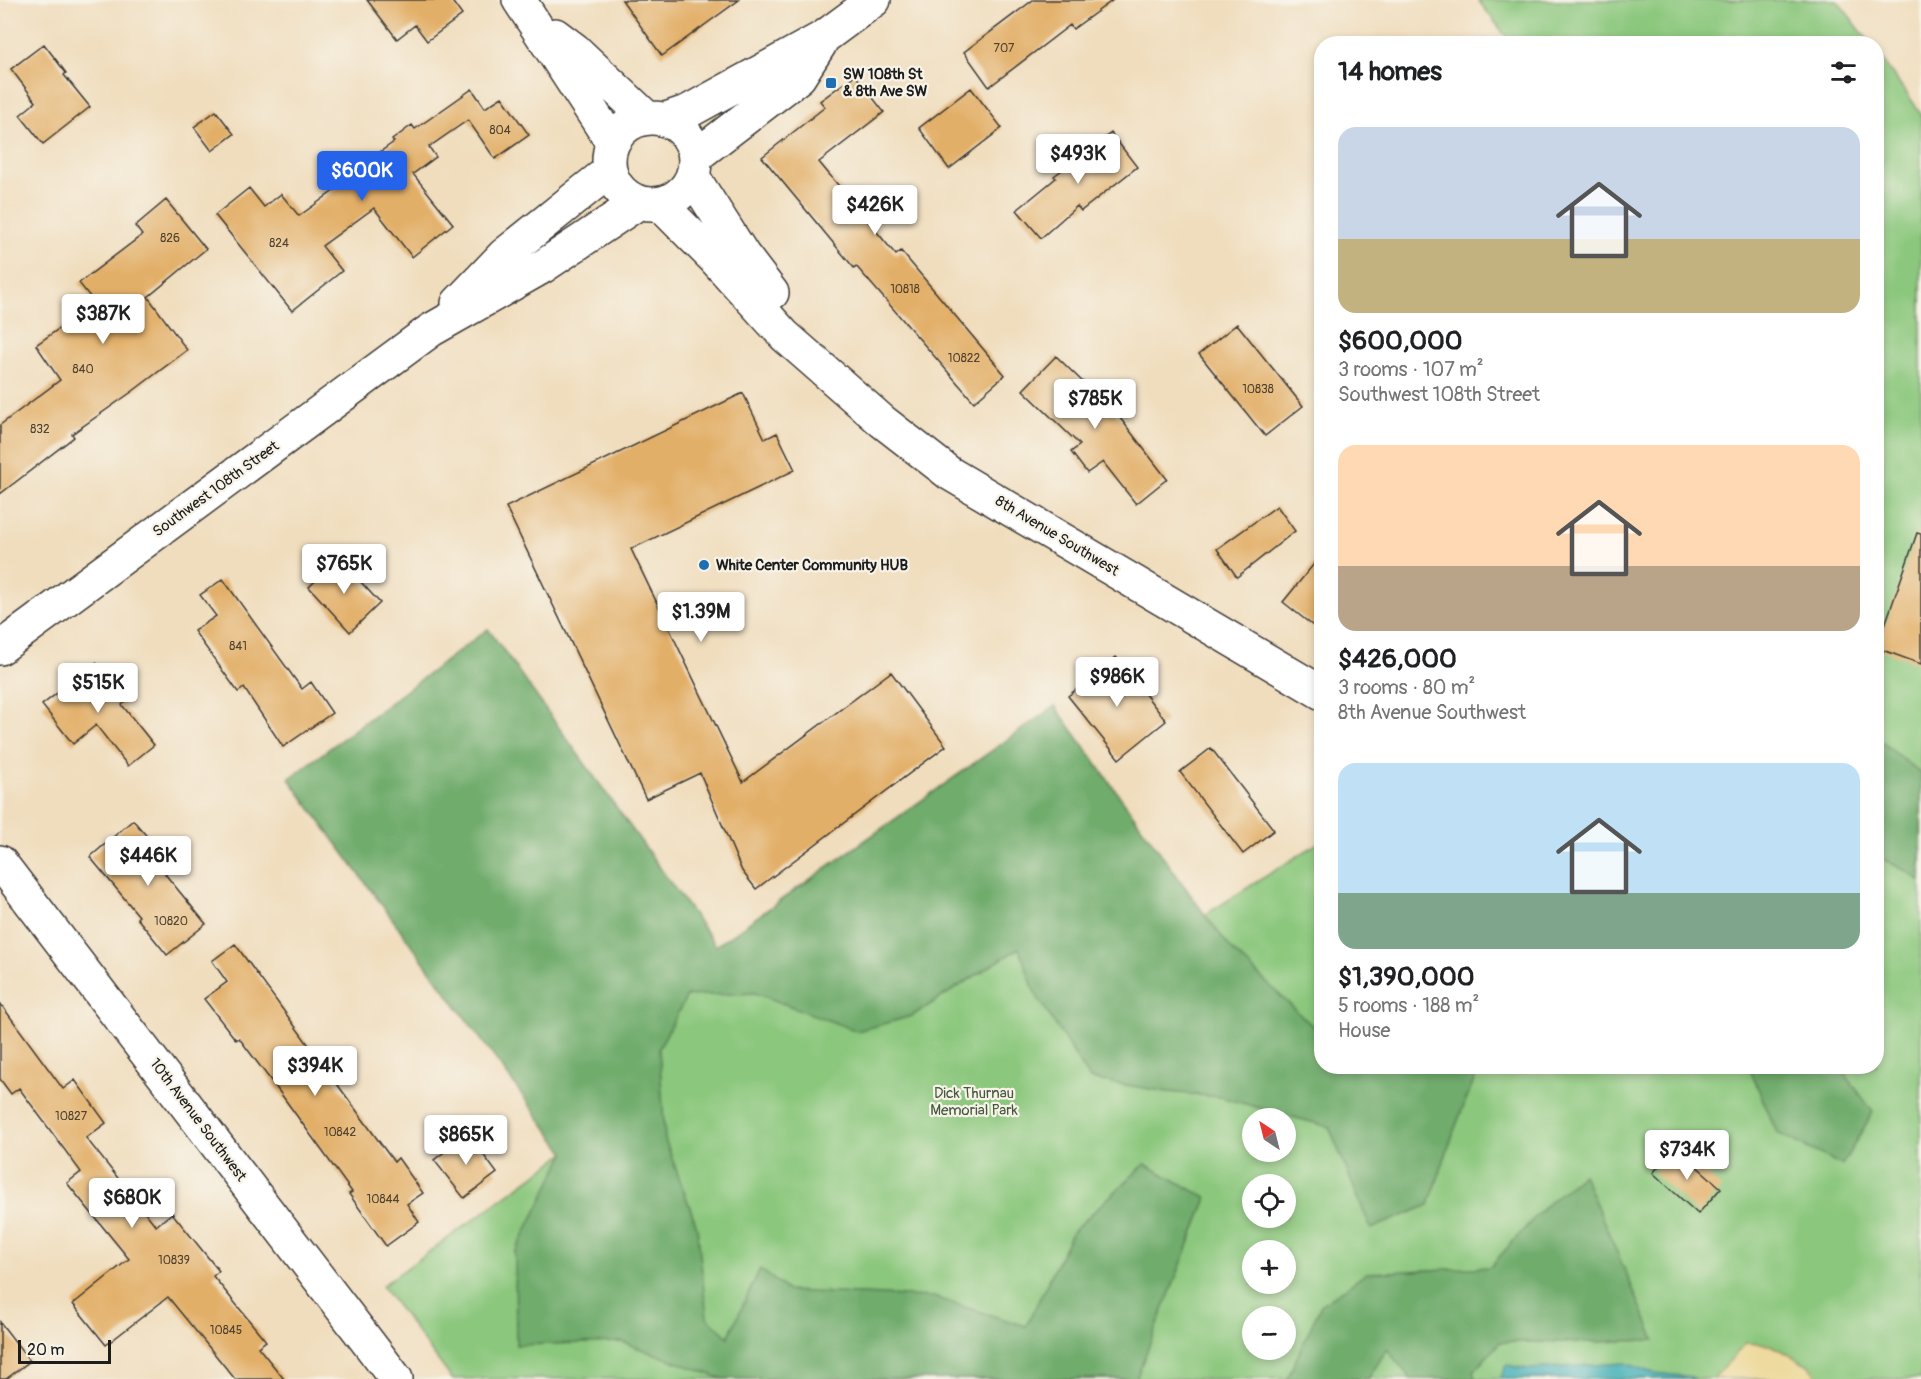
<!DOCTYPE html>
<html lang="en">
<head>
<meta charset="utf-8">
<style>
  :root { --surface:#fff; --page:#f2f2f2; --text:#202124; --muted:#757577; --accent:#2563eb }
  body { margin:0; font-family:Pangolin,sans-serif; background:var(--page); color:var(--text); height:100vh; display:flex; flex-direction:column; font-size:22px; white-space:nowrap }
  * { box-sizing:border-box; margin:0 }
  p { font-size:20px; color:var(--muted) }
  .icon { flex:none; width:33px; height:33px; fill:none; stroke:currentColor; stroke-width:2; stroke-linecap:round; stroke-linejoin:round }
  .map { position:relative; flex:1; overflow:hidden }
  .side { position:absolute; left:1314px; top:36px; width:570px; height:1038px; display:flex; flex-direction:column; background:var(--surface); border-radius:24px; box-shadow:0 3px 9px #0003 }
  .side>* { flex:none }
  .needle { width:39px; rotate:325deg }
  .controls { position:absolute; left:1242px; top:1108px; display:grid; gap:12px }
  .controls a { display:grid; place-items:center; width:54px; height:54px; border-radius:50%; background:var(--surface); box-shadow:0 3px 9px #0003; font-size:30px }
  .scale { position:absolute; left:18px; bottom:15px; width:93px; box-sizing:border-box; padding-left:6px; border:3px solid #1c1c1c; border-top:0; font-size:16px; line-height:21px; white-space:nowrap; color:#1c1c1c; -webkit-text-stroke:4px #f7f3e8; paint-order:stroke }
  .price { position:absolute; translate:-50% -51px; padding:0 14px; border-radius:6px; background:#fff; color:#222; font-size:20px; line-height:39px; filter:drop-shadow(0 2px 3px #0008) }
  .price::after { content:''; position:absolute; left:50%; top:36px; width:18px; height:14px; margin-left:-9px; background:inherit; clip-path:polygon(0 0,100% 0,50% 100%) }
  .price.current { background:var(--accent); color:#fff }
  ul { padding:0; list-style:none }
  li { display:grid; align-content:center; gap:12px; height:318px; padding:0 24px }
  li span { display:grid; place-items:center; height:186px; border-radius:18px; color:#555 }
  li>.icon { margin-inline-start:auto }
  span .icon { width:108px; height:108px; fill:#fffc; stroke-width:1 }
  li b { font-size:26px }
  h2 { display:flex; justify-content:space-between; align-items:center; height:72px; padding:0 24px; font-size:26px }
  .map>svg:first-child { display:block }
  .green { fill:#8bc77d; stroke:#54724c; stroke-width:1.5; fill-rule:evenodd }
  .forest { fill:#70ac6c; stroke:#466444; stroke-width:1.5 }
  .sand { fill:#eeda9e; stroke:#857b5d; stroke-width:1.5 }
  .water { fill:#3daeb6; stroke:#2c6569; stroke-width:1.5 }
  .building { fill:#e2af67 }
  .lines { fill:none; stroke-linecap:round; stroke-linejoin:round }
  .street-casing { stroke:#3c3934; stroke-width:36 }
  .secondary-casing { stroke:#3c3934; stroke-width:36 }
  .street { stroke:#fff; stroke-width:33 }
  .secondary { stroke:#fff; stroke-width:33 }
  .poi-dot { fill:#1f6fb2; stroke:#f7f3e8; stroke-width:2 }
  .labels { text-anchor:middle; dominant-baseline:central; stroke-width:4.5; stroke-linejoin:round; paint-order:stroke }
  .number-label { font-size:12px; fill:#4e412f }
  .poi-label { font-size:15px; font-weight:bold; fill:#1c1c1c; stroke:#f7f3e8; text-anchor:start }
  .street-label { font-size:15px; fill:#1c1c1c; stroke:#f7f3e8 }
  .park-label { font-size:15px; fill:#43583e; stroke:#f7f3e8 }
</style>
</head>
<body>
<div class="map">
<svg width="1921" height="1379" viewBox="0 0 1921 1379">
  <rect width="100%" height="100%" fill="#f7f3e8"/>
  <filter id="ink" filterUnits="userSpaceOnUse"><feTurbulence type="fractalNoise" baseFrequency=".0167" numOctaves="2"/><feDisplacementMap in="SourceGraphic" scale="12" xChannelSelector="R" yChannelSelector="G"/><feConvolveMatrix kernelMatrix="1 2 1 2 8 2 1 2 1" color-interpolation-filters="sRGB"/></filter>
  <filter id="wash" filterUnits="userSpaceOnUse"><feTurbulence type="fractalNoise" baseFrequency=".008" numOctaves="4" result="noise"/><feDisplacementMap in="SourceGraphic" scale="24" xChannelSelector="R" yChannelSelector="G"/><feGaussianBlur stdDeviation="1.35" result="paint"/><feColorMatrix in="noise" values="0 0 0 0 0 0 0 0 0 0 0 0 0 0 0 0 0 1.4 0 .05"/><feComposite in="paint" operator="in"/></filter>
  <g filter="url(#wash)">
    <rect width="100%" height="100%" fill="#f0ddbd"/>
    <path class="green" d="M 1478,0 L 1837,0 L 1870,43 L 1511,43 Z
      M 1877,53 L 1921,113 L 1921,1379 L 452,1379 L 382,1286 L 565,1153 L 289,779 L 488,629 L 716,946 L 1055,706 L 1205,915 L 1321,841 L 1322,1066 L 1876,1066 ZM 1252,1119 L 1286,1119 L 1286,1152 L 1252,1152 ZM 1252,1185 L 1286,1185 L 1286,1218 L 1252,1218 ZM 1252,1251 L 1286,1251 L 1286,1284 L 1252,1284 ZM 1252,1317 L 1286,1317 L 1286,1350 L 1252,1350 Z"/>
    <path class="forest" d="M 488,629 L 716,946 L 1055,706 L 1205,915 L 1233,951 L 1321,1034 L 1322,1066 L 1479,1067 L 1455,1128 L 1429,1205 L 1371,1229 L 1329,1127 L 1220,1097 L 1168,1092 L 1090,1079 L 1035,993 L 1019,948 L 912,1016 L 857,1031 L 755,993 L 687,996 L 659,1048 L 665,1139 L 697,1227 L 707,1317 L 728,1337 L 760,1269 L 788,1291 L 933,1297 L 1026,1326 L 1073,1231 L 1145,1164 L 1207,1198 L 1136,1379 L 723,1379 L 622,1342 L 516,1345 L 515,1253 L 565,1153 L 289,779 Z
      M 1877,738 L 1921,774 L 1921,882 L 1910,873 L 1877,856 Z
      M 1749,1067 L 1840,1067 L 1873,1112 L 1842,1165 L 1777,1133 Z
      M 1583,1174 L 1655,1340 L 1594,1342 L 1500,1342 L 1474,1371 L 1476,1379 L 1411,1379 L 1387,1349 L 1368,1379 L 1287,1379 L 1321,1305 L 1367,1273 L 1490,1267 L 1544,1207 Z"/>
    <path class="sand" d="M 1746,1343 L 1770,1345 L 1807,1364 L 1821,1379 L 1713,1379 Z"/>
    <path class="water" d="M 1625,1363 L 1654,1373 L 1691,1377 L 1695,1379 L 1500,1379 L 1507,1365 L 1529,1369 Z"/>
    <g id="blocks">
      <path class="building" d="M 367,0 L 451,0 L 462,15 L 427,41 L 415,25 L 397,39 Z
        M 622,0 L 739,0 L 662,56 Z
        M 1033,0 L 1113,0 L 1073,29 L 1070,25 L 989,87 L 964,52 Z
        M 44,44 L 66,73 L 64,75 L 90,107 L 43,144 L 20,115 L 36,102 L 11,69 Z
        M 855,75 L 884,112 L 819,162 L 896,255 L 901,251 L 1005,375 L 974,402 L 856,266 L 854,268 L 762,157 L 825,107 L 820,101 Z
        M 971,88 L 1002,128 L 949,169 L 919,128 Z
        M 472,89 L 485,108 L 502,97 L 529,135 L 495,159 L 468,120 L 429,147 L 436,157 L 413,174 L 453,224 L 412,257 L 374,208 L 322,246 L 342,271 L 292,311 L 215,215 L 249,188 L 264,207 L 281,194 L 299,216 L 335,190 L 371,161 L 370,159 L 394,142 L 392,140 L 412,125 L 415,129 Z
        M 216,111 L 234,134 L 212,151 L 194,127 Z
        M 1111,133 L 1137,167 L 1081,211 L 1077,206 L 1041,238 L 1017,210 L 1056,178 L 1054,176 Z
        M 166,200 L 206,249 L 148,297 L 187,350 L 133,391 L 72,434 L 74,437 L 0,494 L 0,425 L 60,380 L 36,345 L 95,303 L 79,283 L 142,235 L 135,226 Z
        M 1237,324 L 1303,406 L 1265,436 L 1199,354 Z
        M 1056,356 L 1120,418 L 1167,479 L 1136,504 L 1103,462 L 1087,473 L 1071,452 L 1080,445 L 1023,390 Z
        M 743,393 L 765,439 L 777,433 L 795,470 L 631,549 L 743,782 L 891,672 L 946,746 L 756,889 L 742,871 L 700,773 L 646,799 L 506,507 Z
        M 1277,506 L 1295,531 L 1237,577 L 1217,549 Z
        M 1917,533 L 1921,534 L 1921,664 L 1877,648 Z
        M 1322,554 L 1322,633 L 1283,602 Z
        M 339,558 L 380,603 L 350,632 L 309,587 Z
        M 223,579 L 302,689 L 311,682 L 332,713 L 283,747 L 244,688 L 238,692 L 194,631 L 216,616 L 200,595 Z
        M 1116,657 L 1166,721 L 1119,759 L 1068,696 Z
        M 96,663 L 126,701 L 122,705 L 154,745 L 128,766 L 96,725 L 73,744 L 42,705 Z
        M 1211,748 L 1274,830 L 1243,854 L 1180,772 Z
        M 133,820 L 173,867 L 165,874 L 206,924 L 167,955 L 137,918 L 139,916 L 90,857 Z
        M 235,944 L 394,1162 L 398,1158 L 423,1193 L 407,1204 L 419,1222 L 386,1246 L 349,1194 L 352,1192 L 281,1094 L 239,1038 L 236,1040 L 204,999 L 227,982 L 212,961 Z
        M 0,1003 L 63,1089 L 75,1080 L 106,1123 L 86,1138 L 156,1226 L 172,1213 L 219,1271 L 213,1276 L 266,1341 L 258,1347 L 284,1379 L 235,1379 L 168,1297 L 106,1345 L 73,1304 L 129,1259 L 67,1183 L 81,1172 L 19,1088 L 11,1094 L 0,1079 Z
        M 468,1134 L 497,1173 L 464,1198 L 434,1160 Z
        M 1675,1147 L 1721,1188 L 1698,1214 L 1653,1173 Z
        M 0,1322 L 30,1361 L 6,1379 L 0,1379 Z"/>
    </g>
  </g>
  <g filter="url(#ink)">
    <use href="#blocks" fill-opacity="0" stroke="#3c3934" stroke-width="1.5"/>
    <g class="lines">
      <g class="street-casing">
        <path id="street" d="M 693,177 L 743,255 L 772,293
          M 660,204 L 713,257 L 785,336 L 882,421 L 949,473 L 1322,693
          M 0,862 L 396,1379"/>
      </g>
      <g class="secondary-casing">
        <path id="secondary" d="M 519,0 L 612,142
          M 555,35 L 575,50 L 646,117
          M609 161a43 43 0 1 1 86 0a43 43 0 1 1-86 0Z
          M 666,119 L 689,111 L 824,37 L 874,0
          M 696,156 L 799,77 L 820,44
          M 458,303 L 504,255 L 609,171
          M 0,648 L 431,330 L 542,267 L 638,203"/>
      </g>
      <use href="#street" class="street"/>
      <use href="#secondary" class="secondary"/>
    </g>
  </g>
  <g class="poi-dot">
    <rect x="825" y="77" width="12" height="12" rx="3"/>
    <circle cx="704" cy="565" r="6"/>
  </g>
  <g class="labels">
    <g class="number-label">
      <text x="1004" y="48">707</text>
      <text x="500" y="130">804</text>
      <text x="170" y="238">826</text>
      <text x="279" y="243">824</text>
      <text x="905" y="289">10818</text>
      <text x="964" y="358">10822</text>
      <text x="83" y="369">840</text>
      <text x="1258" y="389">10838</text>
      <text x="40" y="429">832</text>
      <text x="238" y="646">841</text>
      <text x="171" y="921">10820</text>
      <text x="71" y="1116">10827</text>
      <text x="340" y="1132">10842</text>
      <text x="383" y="1199">10844</text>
      <text x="174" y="1260">10839</text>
      <text x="226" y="1330">10845</text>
    </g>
    <g class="poi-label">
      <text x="843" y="74">SW 108th St<tspan x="843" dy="17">&amp; 8th Ave SW</tspan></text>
      <text x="716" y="565">White Center Community HUB</text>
    </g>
    <g class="street-label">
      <text transform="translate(216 489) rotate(-36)">Southwest 108th Street</text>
      <text transform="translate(1057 536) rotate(31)">8th Avenue Southwest</text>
      <text transform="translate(198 1120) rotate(53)">10th Avenue Southwest</text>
    </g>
    <g class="park-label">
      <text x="974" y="1093">Dick Thurnau<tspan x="974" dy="17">Memorial Park</tspan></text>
    </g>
  </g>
</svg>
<div class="controls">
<a><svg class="needle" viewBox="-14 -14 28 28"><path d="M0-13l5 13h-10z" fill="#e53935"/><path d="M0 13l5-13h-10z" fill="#757577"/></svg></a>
<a><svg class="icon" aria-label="locate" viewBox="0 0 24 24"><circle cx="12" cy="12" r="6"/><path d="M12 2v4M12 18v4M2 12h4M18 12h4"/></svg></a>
<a>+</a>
<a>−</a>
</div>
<div class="scale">20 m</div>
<b class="price" style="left:1078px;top:185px">$493K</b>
<b class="price current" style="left:362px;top:202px">$600K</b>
<b class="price" style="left:875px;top:236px">$426K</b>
<b class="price" style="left:103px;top:345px">$387K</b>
<b class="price" style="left:1095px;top:430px">$785K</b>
<b class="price" style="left:344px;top:595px">$765K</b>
<b class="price" style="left:701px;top:643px">$1.39M</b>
<b class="price" style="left:1117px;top:708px">$986K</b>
<b class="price" style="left:98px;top:714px">$515K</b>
<b class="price" style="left:148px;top:887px">$446K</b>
<b class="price" style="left:315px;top:1097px">$394K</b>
<b class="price" style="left:466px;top:1166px">$865K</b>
<b class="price" style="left:1687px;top:1181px">$734K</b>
<b class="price" style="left:132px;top:1229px">$680K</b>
<section class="side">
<h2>14 homes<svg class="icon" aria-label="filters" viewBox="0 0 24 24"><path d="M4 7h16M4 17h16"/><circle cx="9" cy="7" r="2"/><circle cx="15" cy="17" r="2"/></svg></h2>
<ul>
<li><span style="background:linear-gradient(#c9d6e8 60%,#c2b280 0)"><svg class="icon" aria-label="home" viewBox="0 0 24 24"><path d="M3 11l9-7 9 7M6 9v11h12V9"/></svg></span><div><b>$600,000</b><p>3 rooms · 107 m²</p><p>Southwest 108th Street</p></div></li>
<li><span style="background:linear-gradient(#ffd9b3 65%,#b9a48a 0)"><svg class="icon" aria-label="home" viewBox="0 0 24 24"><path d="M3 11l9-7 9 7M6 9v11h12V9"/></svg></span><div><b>$426,000</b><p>3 rooms · 80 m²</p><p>8th Avenue Southwest</p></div></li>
<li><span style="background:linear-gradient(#bfe0f5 70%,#7fa58c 0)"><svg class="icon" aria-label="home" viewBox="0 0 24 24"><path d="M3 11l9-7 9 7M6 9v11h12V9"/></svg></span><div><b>$1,390,000</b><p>5 rooms · 188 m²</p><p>House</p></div></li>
</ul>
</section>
</div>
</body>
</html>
